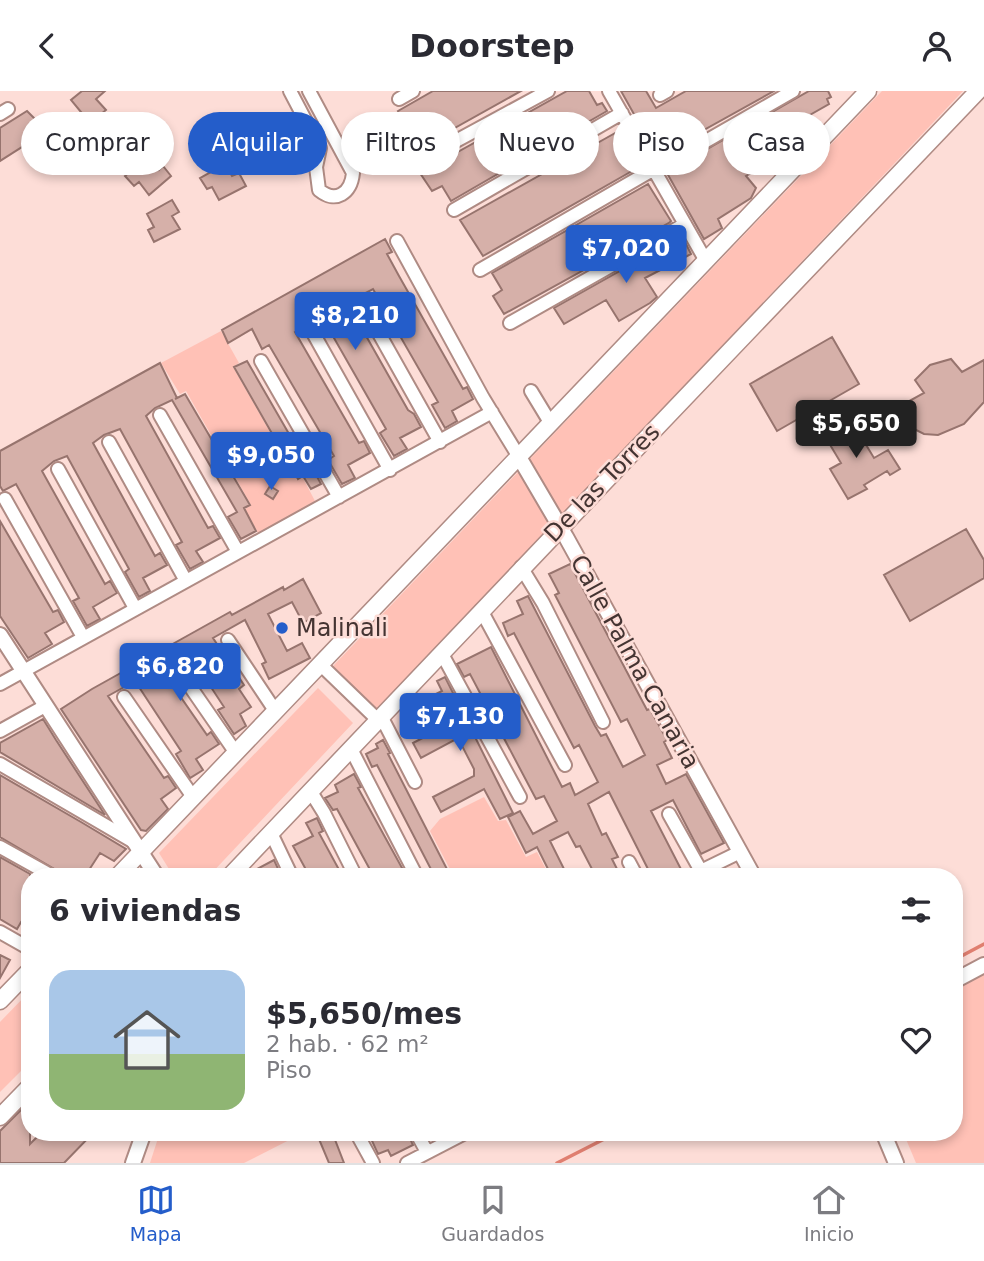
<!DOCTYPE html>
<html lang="es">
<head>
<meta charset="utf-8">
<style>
  :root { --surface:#fff; --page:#f2f2f3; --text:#2b2b33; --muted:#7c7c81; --line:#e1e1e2; --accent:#245dca }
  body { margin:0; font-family:"DejaVu Sans",sans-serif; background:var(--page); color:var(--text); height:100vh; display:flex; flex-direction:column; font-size:26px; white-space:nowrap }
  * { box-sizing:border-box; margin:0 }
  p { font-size:23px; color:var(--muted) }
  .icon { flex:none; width:38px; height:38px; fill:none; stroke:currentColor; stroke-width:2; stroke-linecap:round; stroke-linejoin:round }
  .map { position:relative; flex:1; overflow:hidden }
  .drawer { position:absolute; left:21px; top:777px; width:942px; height:273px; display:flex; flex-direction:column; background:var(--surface); border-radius:28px; box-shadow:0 4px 10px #0003 }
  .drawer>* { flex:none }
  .hud { position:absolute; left:21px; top:21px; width:943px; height:63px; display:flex; gap:14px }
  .price { position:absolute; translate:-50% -60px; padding:0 16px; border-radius:7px; background:var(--accent); color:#fff; font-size:23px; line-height:46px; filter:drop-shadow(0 2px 4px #0008) }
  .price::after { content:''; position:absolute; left:50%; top:42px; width:21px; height:16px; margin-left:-10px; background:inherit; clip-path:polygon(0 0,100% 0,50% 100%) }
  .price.on { background:#222; color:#fff }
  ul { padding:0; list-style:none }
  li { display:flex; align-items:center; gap:21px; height:175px; padding:0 28px }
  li+li { border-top:2px solid var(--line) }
  li span { display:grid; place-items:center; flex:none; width:196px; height:140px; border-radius:21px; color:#555 }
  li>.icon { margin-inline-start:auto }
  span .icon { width:84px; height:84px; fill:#fffc; stroke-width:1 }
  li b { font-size:30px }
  h2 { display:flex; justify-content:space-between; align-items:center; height:84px; padding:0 28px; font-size:30px }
  .chip { padding:0 24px; border-radius:32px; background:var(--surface); box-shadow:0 4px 10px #0003; font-size:24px; line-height:63px }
  .chip.on { background:var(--accent); color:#fff }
  header { display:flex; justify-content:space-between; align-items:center; height:91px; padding:0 28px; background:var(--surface); font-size:32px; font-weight:800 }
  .dock { display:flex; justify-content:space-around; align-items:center; height:98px; border-top:2px solid var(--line); background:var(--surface); font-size:19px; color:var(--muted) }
  .dock a { display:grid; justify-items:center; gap:4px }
  .dock .on { color:var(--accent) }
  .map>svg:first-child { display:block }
  .green { fill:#ffc1b6 }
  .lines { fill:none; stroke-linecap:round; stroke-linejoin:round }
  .stream { stroke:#e07f70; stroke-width:3.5 }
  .building { fill:#d6b0a9; stroke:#97746e; stroke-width:2 }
  .minor-casing { stroke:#af8b84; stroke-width:16 }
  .tertiary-casing { stroke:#af8b84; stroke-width:18 }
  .secondary-casing { stroke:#af8b84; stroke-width:19 }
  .minor { stroke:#fff; stroke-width:12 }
  .tertiary { stroke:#fff; stroke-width:14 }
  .secondary { stroke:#fff; stroke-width:16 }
  .poi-dot { fill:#245dca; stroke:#fdddd7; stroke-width:2.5 }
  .labels { text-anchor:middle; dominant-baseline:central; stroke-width:5; stroke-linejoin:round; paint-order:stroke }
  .street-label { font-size:24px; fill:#443432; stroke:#fdddd7 }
  .poi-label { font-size:24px; fill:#443432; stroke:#fdddd7; text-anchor:start }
</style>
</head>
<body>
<header><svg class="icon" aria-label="back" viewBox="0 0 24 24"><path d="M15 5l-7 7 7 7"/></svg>Doorstep<svg class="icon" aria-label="person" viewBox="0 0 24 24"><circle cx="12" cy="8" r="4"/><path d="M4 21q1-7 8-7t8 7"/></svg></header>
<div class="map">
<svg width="984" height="1072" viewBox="0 0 984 1072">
  <rect width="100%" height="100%" fill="#fdddd7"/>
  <path class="green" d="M 882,0 L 963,0 L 561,425 L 527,371 Z
    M 221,240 L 239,272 L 233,276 L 297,389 L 303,387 L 316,412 L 258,442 L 245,418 L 251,414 L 186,300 L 180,303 L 161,272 Z
    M 520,379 L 552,435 L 376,621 L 333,580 L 334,574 Z
    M 318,597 L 353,632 L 208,786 L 174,786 L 159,762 Z
    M 484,706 L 498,730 L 506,729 L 526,766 L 537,761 L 550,786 L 454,786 L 430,740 L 440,728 Z
    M 984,880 L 984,1072 L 916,1072 L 903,1041 L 954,1041 L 954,895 Z
    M 30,900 L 30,971 L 0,1001 L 0,931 Z
    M 160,1041 L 305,1041 L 244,1072 L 150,1072 Z"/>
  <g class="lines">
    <path class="stream" d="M 954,869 L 984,853
      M 557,1072 L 618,1041"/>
  </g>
  <path class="building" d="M 82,0 L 105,0 L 96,8 L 106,19 L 84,37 L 75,27 L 81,21 L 71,9 Z
    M 433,0 L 521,0 L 410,62 L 399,44 L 409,38 L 398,20 Z
    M 567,0 L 589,0 L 597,14 L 602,12 L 607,20 L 451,110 L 442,95 L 432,100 L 420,82 Z
    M 621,0 L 646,0 L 656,17 L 686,0 L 774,0 L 677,54 L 680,66 L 686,70 L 809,0 L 828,0 L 831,6 L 827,8 L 829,13 L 794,33 L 805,51 L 746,85 L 756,97 L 751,107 L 718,128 L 722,137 L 704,148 Z
    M 27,20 L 47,40 L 0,70 L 0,37 Z
    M 215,25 L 224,36 L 218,40 L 228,53 L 219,61 L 232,85 L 239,82 L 246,95 L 219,109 L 212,96 L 207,98 L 200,87 L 211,81 L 195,61 L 201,56 L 191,43 Z
    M 617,41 L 639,76 L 483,165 L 460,129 Z
    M 148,66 L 159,79 L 163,75 L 171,85 L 149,104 L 139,91 L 134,95 L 125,85 Z
    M 648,93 L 671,130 L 669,132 L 504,223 L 493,205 L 502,199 L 492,182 Z
    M 172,109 L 179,121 L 172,125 L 180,138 L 154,151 L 148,139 L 154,136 L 147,123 Z
    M 682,145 L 691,163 L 645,187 L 657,206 L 650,212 L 619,230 L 606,209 L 564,233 L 554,217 Z
    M 385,148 L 392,161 L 387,163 L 399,185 L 463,298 L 467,296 L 473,308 L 452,320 L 457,330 L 445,337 L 432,314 L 438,311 L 373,198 L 354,208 L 355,209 L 348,213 L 408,319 L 414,323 L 421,336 L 400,347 L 407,358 L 394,365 L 380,342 L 386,338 L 322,226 L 307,233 L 295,241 L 359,352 L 364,350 L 370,362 L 348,374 L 355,387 L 342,393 L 328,369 L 334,365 L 269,254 L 262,258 L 252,238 L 228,252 L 222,239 Z
    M 832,246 L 859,293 L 777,340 L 750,293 Z
    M 951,268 L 962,281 L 984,269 L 984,311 L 964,333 L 938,344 L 924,343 L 910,336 L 893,319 L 924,302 L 915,289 L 930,274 Z
    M 247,270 L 311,381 L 314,380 L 321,393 L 311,398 L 303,385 L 298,388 L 234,276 Z
    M 160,272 L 177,307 L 175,308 L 185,303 L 250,414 L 244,417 L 256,440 L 241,448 L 228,426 L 237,421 L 172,309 L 155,317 L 146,325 L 208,437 L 213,435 L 220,447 L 196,460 L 203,471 L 190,478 L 176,454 L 182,451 L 120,338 L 104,344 L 93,352 L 155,465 L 160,462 L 167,474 L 143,487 L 150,500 L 139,506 L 125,481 L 129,478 L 67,365 L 54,370 L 42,380 L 105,493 L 110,490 L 117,502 L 93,516 L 100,528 L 87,535 L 73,510 L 79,507 L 16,393 L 3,400 L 0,395 L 0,360 Z
    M 846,328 L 856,347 L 860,344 L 874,367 L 888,359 L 900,378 L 890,384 L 887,380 L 864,394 L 867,398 L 848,408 L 830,378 L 841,372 L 823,342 Z
    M 270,395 L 278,400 L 273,408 L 265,403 Z
    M 0,430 L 53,521 L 58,519 L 64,531 L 45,542 L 52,553 L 28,567 L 0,525 Z
    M 966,438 L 984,469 L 984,487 L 910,530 L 884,484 Z
    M 570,473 L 647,619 L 650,618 L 667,649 L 664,651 L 672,667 L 657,674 L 666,693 L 686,683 L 724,752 L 701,763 L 673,709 L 651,720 L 685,786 L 652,786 L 609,701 L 588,713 L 602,744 L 606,742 L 618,766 L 612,768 L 621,786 L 576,786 L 592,778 L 580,755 L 576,756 L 568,741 L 550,750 L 568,786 L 552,786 L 537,756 L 526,762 L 508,726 L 520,720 L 533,743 L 557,730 L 544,705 L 536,708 L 470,583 L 464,586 L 457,573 L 491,556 L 562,696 L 570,692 L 575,704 L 598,691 L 579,654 L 574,657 L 514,542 L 508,545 L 503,532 L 523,523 L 517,510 L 528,505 L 595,635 L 601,645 L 606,643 L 623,676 L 645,664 L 627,628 L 621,631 L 555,504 L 559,502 L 549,483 Z
    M 303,488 L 321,522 L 303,532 L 292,511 L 268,523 L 287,560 L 302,552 L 310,567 L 269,588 L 262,573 L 266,571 L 245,529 L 213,547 L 244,594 L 239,598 L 251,616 L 240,623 L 246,635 L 234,643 L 218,619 L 224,616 L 188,561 L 160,576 L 207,644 L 211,641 L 219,653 L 196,668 L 203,679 L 190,687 L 176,663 L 181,660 L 135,590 L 108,605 L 164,687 L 168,685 L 176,697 L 161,708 L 168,718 L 146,740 L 141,739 L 61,618 L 92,598 L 230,521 L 232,524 L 283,496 L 284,499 Z
    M 445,586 L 513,722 L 500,728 L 484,698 L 441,721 L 433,706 L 474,685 L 474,678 L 458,647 L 421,667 L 413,652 L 434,641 L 425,625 L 439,617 L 432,605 L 442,600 L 437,590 Z
    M 43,628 L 56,649 L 105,724 L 0,661 L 0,652 Z
    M 383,649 L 390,662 L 388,663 L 451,786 L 435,786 L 377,674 L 372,676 L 366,663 L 378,657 L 376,653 Z
    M 354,683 L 361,696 L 358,697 L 407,786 L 374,786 L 337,718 L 333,719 L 325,707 L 338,701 L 335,694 Z
    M 0,684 L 81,731 L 126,758 L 114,770 L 100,762 L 89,779 L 98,786 L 68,786 L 0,746 Z
    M 317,727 L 323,740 L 319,742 L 343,786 L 310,786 L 293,755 L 313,745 L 306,732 Z
    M 0,766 L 30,783 L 30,836 L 21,831 L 17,838 L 0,828 Z
    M 274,769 L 280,782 L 273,786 L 258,786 L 255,779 Z
    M 0,864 L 10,869 L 0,887 Z
    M 30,1010 L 30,1053 L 42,1041 L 94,1041 L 64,1072 L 0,1072 L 0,1040 Z
    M 316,1041 L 332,1041 L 344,1072 L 329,1072 Z
    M 368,1041 L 407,1041 L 413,1054 L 391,1065 L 388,1059 L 378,1063 Z"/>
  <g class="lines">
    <g class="minor-casing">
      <path id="minor" d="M 290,0 L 320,57 L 316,76 L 319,99 C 336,113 351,102 353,82 L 309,0
        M 609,0 L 706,170
        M 660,4 L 667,0
        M 399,8 L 413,0
        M 0,23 L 8,18
        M 687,61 L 793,0
        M 419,70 L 548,0
        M 454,119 L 622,22
        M 397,150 L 483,307 L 519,366
        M 480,179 L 654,78
        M 363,214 L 440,351
        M 510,232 L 685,133
        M 312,240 L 390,379
        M 261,270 L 339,406
        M 531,300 L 551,333
        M 160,324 L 238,461
        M 109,351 L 186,490
        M 58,378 L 135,517
        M 5,408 L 83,546
        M 521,476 L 543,512 L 603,631
        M 481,519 L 565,674
        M 228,549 L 276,621
        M 442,563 L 520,706
        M 321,574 L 379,630
        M 178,578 L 236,662
        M 0,593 L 492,321
        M 124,606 L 193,706
        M 382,627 L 415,691
        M 0,640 L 45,615
        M 351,658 L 417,786
        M 0,673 L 134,751
        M 311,701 L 324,722 L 356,786
        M 669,723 L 701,780 L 740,761
        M 271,742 L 292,786
        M 0,756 L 54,786
        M 629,771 L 637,786
        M 0,841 L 30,858
        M 356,1041 L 373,1072
        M 416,1041 L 427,1061
        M 407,1072 L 467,1041"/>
    </g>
    <g class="tertiary-casing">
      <path id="tertiary" d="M 519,366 L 566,446 L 754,786
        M 0,544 L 157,786
        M 954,890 L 984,874
        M 883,1041 L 896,1072
        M 133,1072 L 144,1041"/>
    </g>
    <g class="secondary-casing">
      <path id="secondary" d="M 117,786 L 868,0
        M 229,786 C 479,524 727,261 978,0
        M 0,910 L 30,879
        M 0,1026 L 30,995"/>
    </g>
    <use href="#minor" class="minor"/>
    <use href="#tertiary" class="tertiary"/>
    <use href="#secondary" class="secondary"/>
  </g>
  <circle class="poi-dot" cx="282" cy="537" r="7"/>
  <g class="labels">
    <g class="street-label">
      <text transform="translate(602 392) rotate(-46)">De las Torres</text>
      <text transform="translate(635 571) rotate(61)">Calle Palma Canaria</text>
    </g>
    <g class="poi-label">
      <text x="296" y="537">Malinali</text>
    </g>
  </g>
</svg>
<b class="price" style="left:626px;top:194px">$7,020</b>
<b class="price" style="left:355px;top:261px">$8,210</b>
<b class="price on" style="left:856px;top:369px">$5,650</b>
<b class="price" style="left:271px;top:401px">$9,050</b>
<b class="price" style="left:180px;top:612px">$6,820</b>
<b class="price" style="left:460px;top:662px">$7,130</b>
<div class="hud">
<a class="chip">Comprar</a>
<a class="chip on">Alquilar</a>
<a class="chip">Filtros</a>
<a class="chip">Nuevo</a>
<a class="chip">Piso</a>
<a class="chip">Casa</a>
</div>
<section class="drawer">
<h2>6 viviendas<svg class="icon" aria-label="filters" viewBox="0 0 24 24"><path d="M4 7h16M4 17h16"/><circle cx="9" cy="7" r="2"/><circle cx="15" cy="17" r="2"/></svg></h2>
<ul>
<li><span style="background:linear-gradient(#a9c7e8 60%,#8fb573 0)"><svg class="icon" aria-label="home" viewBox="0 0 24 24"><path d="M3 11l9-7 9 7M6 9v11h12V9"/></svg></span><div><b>$5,650/mes</b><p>2 hab. · 62 m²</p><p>Piso</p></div><svg class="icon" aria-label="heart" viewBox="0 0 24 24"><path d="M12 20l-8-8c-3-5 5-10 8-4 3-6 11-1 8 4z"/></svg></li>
</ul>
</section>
</div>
<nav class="dock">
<a class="on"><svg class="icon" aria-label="map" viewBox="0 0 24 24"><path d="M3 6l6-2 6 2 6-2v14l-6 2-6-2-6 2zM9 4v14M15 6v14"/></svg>Mapa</a>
<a><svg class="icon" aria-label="saved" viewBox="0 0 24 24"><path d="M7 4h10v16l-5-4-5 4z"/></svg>Guardados</a>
<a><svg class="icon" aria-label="home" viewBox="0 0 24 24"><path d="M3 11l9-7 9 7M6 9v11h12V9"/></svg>Inicio</a>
</nav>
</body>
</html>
